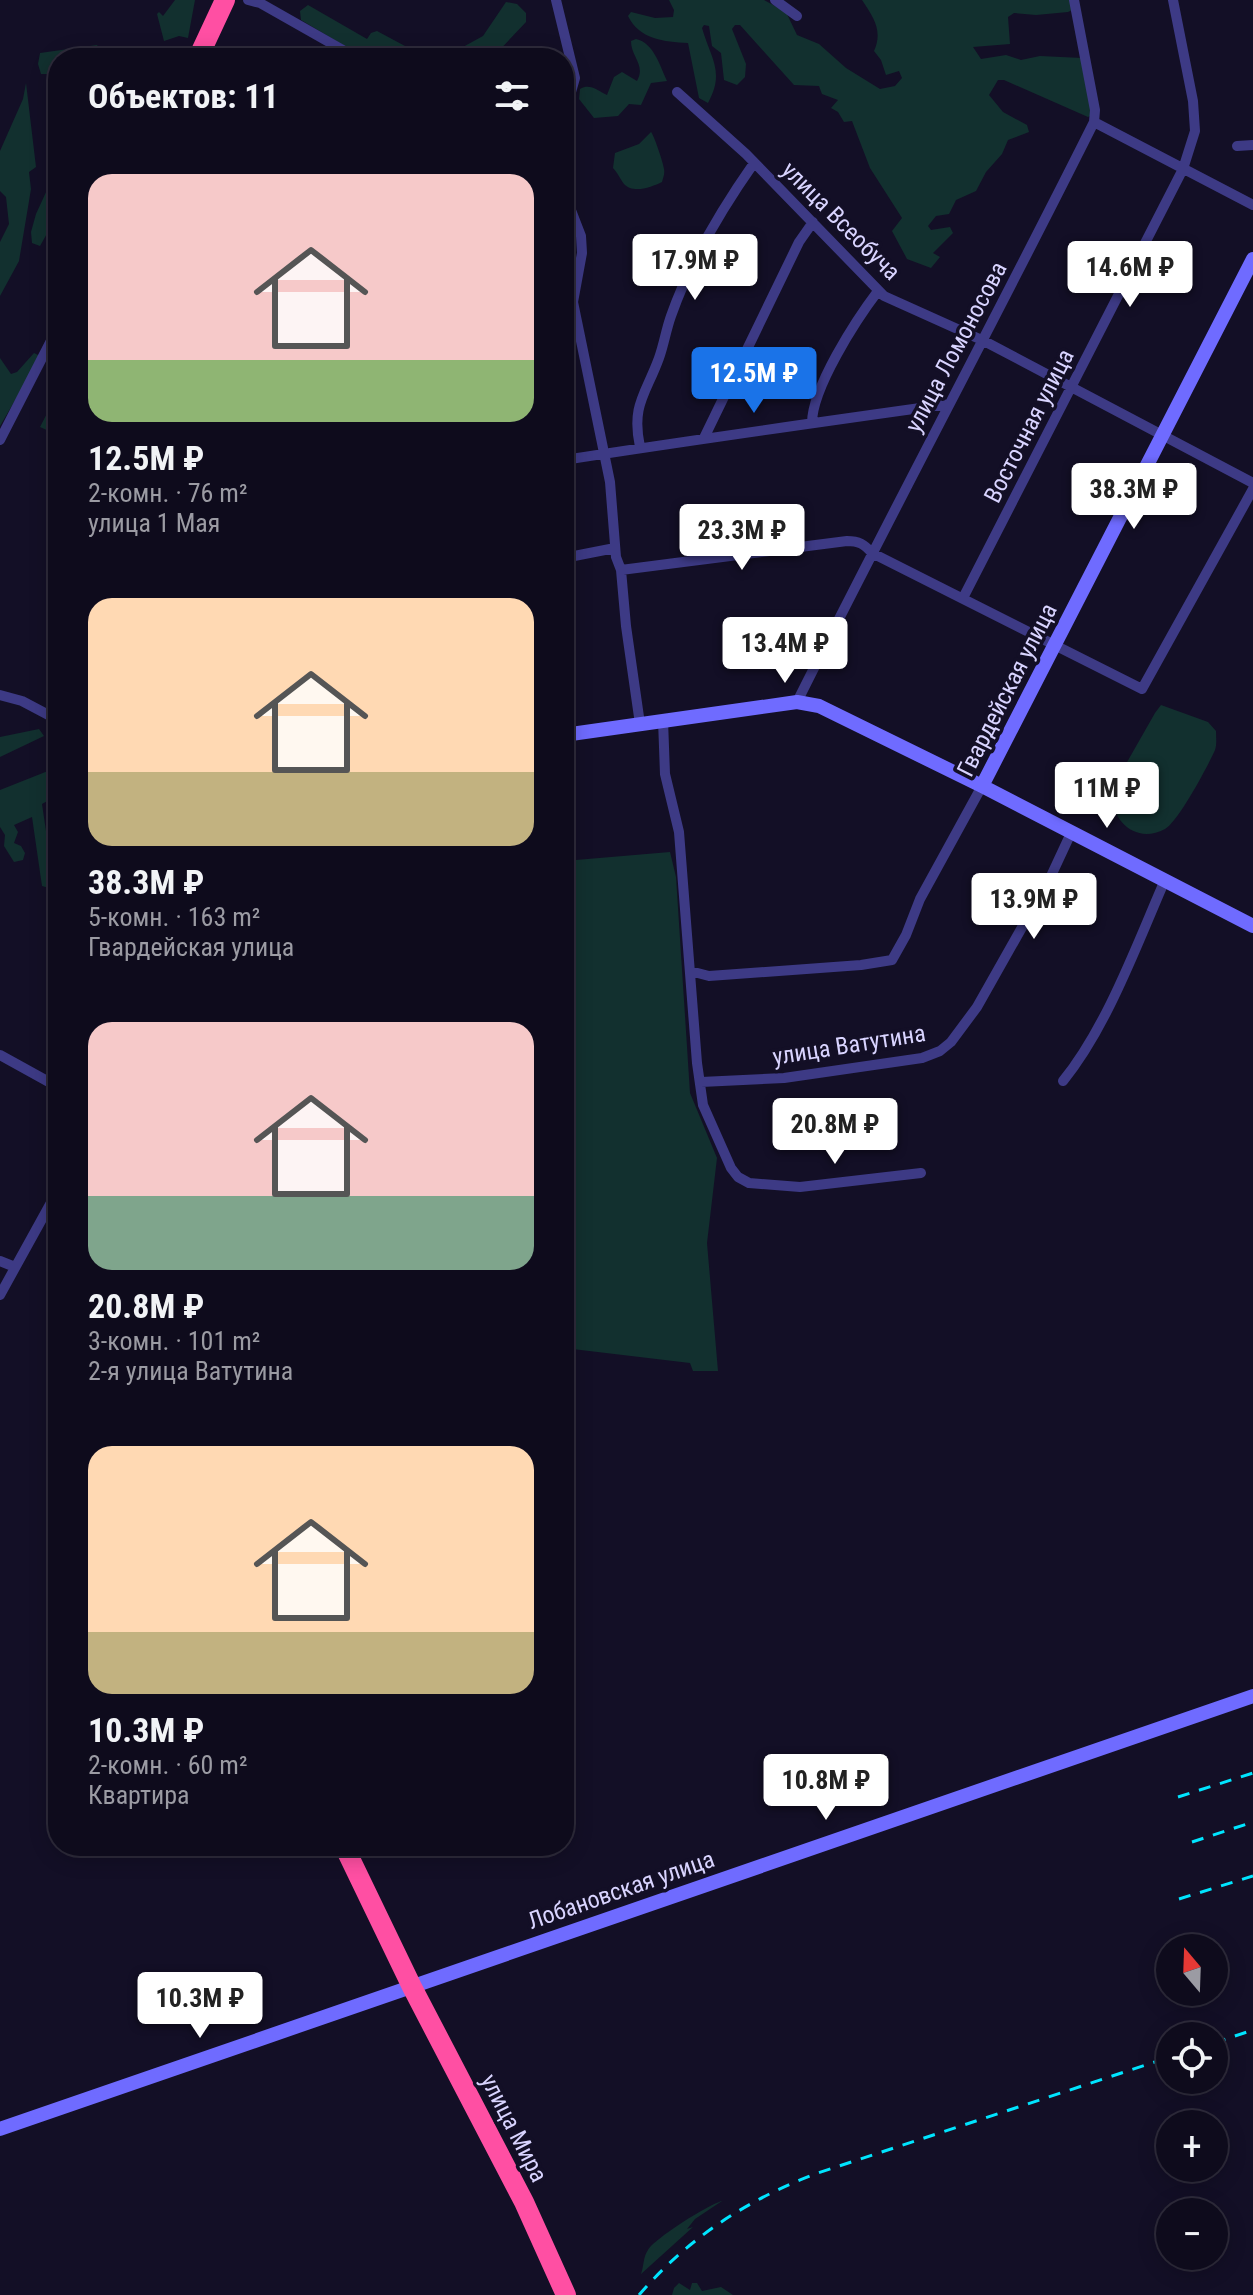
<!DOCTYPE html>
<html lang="ru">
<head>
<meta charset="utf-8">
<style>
  :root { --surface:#0e0b1c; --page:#171425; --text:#f1f3f6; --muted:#9b9ba3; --line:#2e2b3b; --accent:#1a73e8 }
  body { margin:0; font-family:"Roboto Condensed",sans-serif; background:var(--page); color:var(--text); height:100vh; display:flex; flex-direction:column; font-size:30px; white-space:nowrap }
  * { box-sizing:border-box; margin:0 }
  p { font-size:26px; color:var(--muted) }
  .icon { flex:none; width:44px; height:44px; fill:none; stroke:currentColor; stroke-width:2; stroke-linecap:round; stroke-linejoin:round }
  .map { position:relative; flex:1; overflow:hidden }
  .panel { position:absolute; left:48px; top:48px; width:526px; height:1808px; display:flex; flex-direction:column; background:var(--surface); border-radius:32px; box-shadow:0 4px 20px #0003,0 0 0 2px var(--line) }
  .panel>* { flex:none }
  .needle { width:52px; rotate:341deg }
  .fabs { position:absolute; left:1156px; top:1934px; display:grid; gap:16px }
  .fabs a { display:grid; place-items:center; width:72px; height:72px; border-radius:50%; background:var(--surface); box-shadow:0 4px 20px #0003,0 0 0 2px var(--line); font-size:40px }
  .price { position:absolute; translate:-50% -68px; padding:0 18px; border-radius:8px; background:#fff; color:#222; font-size:26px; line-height:52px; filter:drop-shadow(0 2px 4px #0008) }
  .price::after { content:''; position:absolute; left:50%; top:48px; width:24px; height:18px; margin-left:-12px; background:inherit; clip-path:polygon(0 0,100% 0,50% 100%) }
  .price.on { background:var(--accent); color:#fff }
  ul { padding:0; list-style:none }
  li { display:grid; align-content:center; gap:16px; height:424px; padding:0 40px }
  li span { display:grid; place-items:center; height:248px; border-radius:24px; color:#555 }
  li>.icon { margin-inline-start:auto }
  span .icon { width:144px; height:144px; fill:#fffc; stroke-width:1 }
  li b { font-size:34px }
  h2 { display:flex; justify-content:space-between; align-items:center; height:96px; padding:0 40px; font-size:34px }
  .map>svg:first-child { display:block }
  .green { fill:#12302f }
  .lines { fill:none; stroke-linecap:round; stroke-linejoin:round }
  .street { stroke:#3d3a85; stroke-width:10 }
  .secondary { stroke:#6f6bff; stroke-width:14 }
  .highway { stroke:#ff4fa3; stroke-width:20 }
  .rail { stroke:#00e5ff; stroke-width:3; stroke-dasharray:12 10; stroke-linecap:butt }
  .labels { text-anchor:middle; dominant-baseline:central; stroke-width:7; stroke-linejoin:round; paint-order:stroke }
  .street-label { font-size:24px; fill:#d9d4ff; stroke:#130f26 }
</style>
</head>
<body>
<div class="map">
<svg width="1253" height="2295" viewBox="0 0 1253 2295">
  <rect width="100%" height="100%" fill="#130f26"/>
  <path class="green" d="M 175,0 L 195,0 L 188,38 L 179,36 L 164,41 L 157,14 L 159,12 L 163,16 Z
    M 669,0 L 764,0 L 786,12 L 797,35 L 819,44 L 846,68 L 880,89 L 895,86 L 902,78 L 899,71 L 886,75 L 881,60 L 874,51 C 883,31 874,18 862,0 L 1071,0 L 1072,10 L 1068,12 L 1036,15 L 1014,13 L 1008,17 L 1010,44 L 973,47 L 981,59 L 1006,55 L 1021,60 L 1040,56 L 1082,58 L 1092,115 L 1088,117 L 1004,80 L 998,80 L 989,95 L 1003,112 L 1027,125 L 1029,132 L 1008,140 L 1002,154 L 986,172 L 976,191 L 956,200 L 949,214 L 936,216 L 928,226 L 931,230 L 950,227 L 953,233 L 933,253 L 940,257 L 931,268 L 907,259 L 892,231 L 902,218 L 870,168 L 852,121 L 844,122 L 838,112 L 831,108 L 838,100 L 822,94 L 819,86 L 794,85 L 740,25 L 735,25 L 732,29 L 746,64 L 745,77 L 737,85 L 724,80 L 721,53 L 712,46 L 709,26 L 704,25 L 702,28 C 711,59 725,72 708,103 L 699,98 L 688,43 C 664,42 639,39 628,16 L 631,12 L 655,18 L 673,17 L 674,10 Z
    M 506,2 L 517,4 L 526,13 L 526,22 L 492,58 L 449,58 L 452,53 L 483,36 Z
    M 308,5 L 367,39 L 371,33 L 377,31 L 405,46 L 400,56 L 403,58 L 365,58 L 301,20 L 300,11 Z
    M 636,39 C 654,43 660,66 667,81 L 651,83 L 641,105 L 629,104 L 618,116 L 594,118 L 579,99 L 580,89 C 590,83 598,91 607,95 L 614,77 L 622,72 L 637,81 C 646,65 631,57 631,41 Z
    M 97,45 L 106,58 L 58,58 L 58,74 L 41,74 L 38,64 L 40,53 Z
    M 26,83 L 36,167 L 29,172 L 31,189 L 19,261 L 0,296 L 0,242 L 9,224 L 6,197 L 0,191 L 0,151 L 23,99 Z
    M 651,132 C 654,135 664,165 664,169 C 665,174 663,178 662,182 C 652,187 633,194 624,184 C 620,179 618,173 613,168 L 615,153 L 639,144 Z
    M 53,177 L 58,177 L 58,214 L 40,246 L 32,243 L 31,232 L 36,214 Z
    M 34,353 L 38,355 L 38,361 L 0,426 L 0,358 L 11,374 L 17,372 Z
    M 58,392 L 58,427 L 52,429 L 51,432 L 40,427 Z
    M 1161,705 L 1208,722 L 1216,731 C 1216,738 1217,744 1215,750 C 1208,766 1178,822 1165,829 C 1133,846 1106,816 1114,785 L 1155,713 Z
    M 39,729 L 44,736 L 0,757 L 0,737 Z
    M 58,767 L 58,795 L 42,804 L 54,885 L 49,888 L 42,886 L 32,817 L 14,825 L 18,832 L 14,843 L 21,846 L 25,853 L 23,860 L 14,862 L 4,846 L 5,835 L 0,827 L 0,790 Z
    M 670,852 L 676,877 L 690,1093 L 717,1158 L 707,1243 L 718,1371 L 693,1371 L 690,1363 L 564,1348 L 564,861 Z
    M 722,2201 L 695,2219 L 687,2229 L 693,2227 L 641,2274 C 644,2266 643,2257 648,2250 C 654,2239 709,2204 722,2201 Z
    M 679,2283 L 690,2290 L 692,2283 L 697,2283 L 702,2291 L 721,2287 L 733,2295 L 672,2295 L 674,2288 Z"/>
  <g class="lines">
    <path class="street" d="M 248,0 L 260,3 L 357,58
      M 556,0 L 575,78 L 564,116
      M 775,0 L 797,16
      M 677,92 L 746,154 L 884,296 L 984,341 L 1253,483
      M 1094,122 L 1253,205
      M 1237,146 L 1253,145
      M 564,198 L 569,205 L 581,236 L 582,253 L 573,302 L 610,482 L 616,557 L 621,570 L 626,626 L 640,724
      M 812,423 C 812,388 856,320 878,291
      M 704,438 L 799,242 L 813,222
      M 0,440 L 58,327
      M 640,447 C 631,405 646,394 659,358 C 664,344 666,330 671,316 C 690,262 721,210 754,163
      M 564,460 C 692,440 820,422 949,404
      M 564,558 L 615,548
      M 621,570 L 847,541 C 859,541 864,544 872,553 L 1142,689 L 1253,489
      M 963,598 L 1183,169 L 1195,131 L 1193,101 L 1173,0
      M 0,695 L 22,701 L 58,720
      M 797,702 C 894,508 997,316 1094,122 L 1095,110 L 1074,0
      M 663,720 L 665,774 L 679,832 L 697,1063 L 703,1105 L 731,1168 L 738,1177 L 749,1183 L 800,1187 L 921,1173
      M 690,971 L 709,976 L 861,965 L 892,960 L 906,935 L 920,899 L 982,786
      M 0,1055 L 58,1087
      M 1063,1081 C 1107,1027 1137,944 1165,880
      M 701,1082 L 784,1078 L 922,1058 L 940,1051 L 951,1042 L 977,1007 L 1051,876 L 1071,833
      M 0,1261 L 15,1267
      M 0,1295 L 58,1190"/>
    <path class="secondary" d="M 564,735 L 797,702 L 819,706 L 982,786 L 1253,926
      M 982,786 L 1253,259
      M 0,2129 L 1253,1696"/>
    <path class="highway" d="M 198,58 L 225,0
      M 344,1846 L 412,1987 L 524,2202 L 566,2295"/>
    <path class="rail" d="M 1178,1797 L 1253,1773
      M 1192,1842 L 1253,1822
      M 1179,1899 L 1253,1876
      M 1214,2043 L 1253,2030
      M 639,2295 C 688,2238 748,2199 818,2173 L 1170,2057"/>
  </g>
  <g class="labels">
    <g class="street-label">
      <text transform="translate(841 221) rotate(45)">улица Всеобуча</text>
      <text transform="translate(956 347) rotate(-62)">улица Ломоносова</text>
      <text transform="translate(1029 426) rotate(-63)">Восточная улица</text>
      <text transform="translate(1007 690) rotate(-63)">Гвардейская улица</text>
      <text transform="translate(849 1045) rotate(-9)">улица Ватутина</text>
      <text transform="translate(621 1890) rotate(-19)">Лобановская улица</text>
      <text transform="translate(514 2128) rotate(63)">улица Мира</text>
    </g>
  </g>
</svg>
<div class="fabs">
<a><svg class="needle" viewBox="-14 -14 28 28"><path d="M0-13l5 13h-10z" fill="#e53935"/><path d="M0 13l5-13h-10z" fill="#9b9ba3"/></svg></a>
<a><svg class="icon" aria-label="locate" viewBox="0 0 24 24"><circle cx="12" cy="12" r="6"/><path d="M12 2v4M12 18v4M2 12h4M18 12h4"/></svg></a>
<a>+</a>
<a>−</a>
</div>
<b class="price" style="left:695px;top:302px">17.9M ₽</b>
<b class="price" style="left:1130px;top:309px">14.6M ₽</b>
<b class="price on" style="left:754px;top:415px">12.5M ₽</b>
<b class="price" style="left:1134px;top:531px">38.3M ₽</b>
<b class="price" style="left:742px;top:572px">23.3M ₽</b>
<b class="price" style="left:785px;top:685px">13.4M ₽</b>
<b class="price" style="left:1107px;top:830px">11M ₽</b>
<b class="price" style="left:1034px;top:941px">13.9M ₽</b>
<b class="price" style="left:835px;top:1166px">20.8M ₽</b>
<b class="price" style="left:826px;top:1822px">10.8M ₽</b>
<b class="price" style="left:200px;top:2040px">10.3M ₽</b>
<section class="panel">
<h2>Объектов: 11<svg class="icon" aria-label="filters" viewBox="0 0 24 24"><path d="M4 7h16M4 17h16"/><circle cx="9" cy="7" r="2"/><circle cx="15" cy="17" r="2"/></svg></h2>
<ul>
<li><span style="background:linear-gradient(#f6c9c9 75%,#8fb573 0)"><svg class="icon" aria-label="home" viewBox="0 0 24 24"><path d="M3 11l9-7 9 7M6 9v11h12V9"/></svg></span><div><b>12.5M ₽</b><p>2-комн. · 76 m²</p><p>улица 1 Мая</p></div></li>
<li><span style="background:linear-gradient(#ffd9b3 70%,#c2b280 0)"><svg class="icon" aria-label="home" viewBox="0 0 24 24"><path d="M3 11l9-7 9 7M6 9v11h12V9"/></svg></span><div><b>38.3M ₽</b><p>5-комн. · 163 m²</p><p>Гвардейская улица</p></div></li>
<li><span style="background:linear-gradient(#f6c9c9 70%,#7fa58c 0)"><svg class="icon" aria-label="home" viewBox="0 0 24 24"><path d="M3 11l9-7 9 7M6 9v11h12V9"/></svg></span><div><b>20.8M ₽</b><p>3-комн. · 101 m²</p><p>2-я улица Ватутина</p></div></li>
<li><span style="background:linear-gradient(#ffd9b3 75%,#c2b280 0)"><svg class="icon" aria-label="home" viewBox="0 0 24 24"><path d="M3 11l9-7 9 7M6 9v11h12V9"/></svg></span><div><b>10.3M ₽</b><p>2-комн. · 60 m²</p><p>Квартира</p></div></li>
</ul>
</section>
</div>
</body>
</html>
